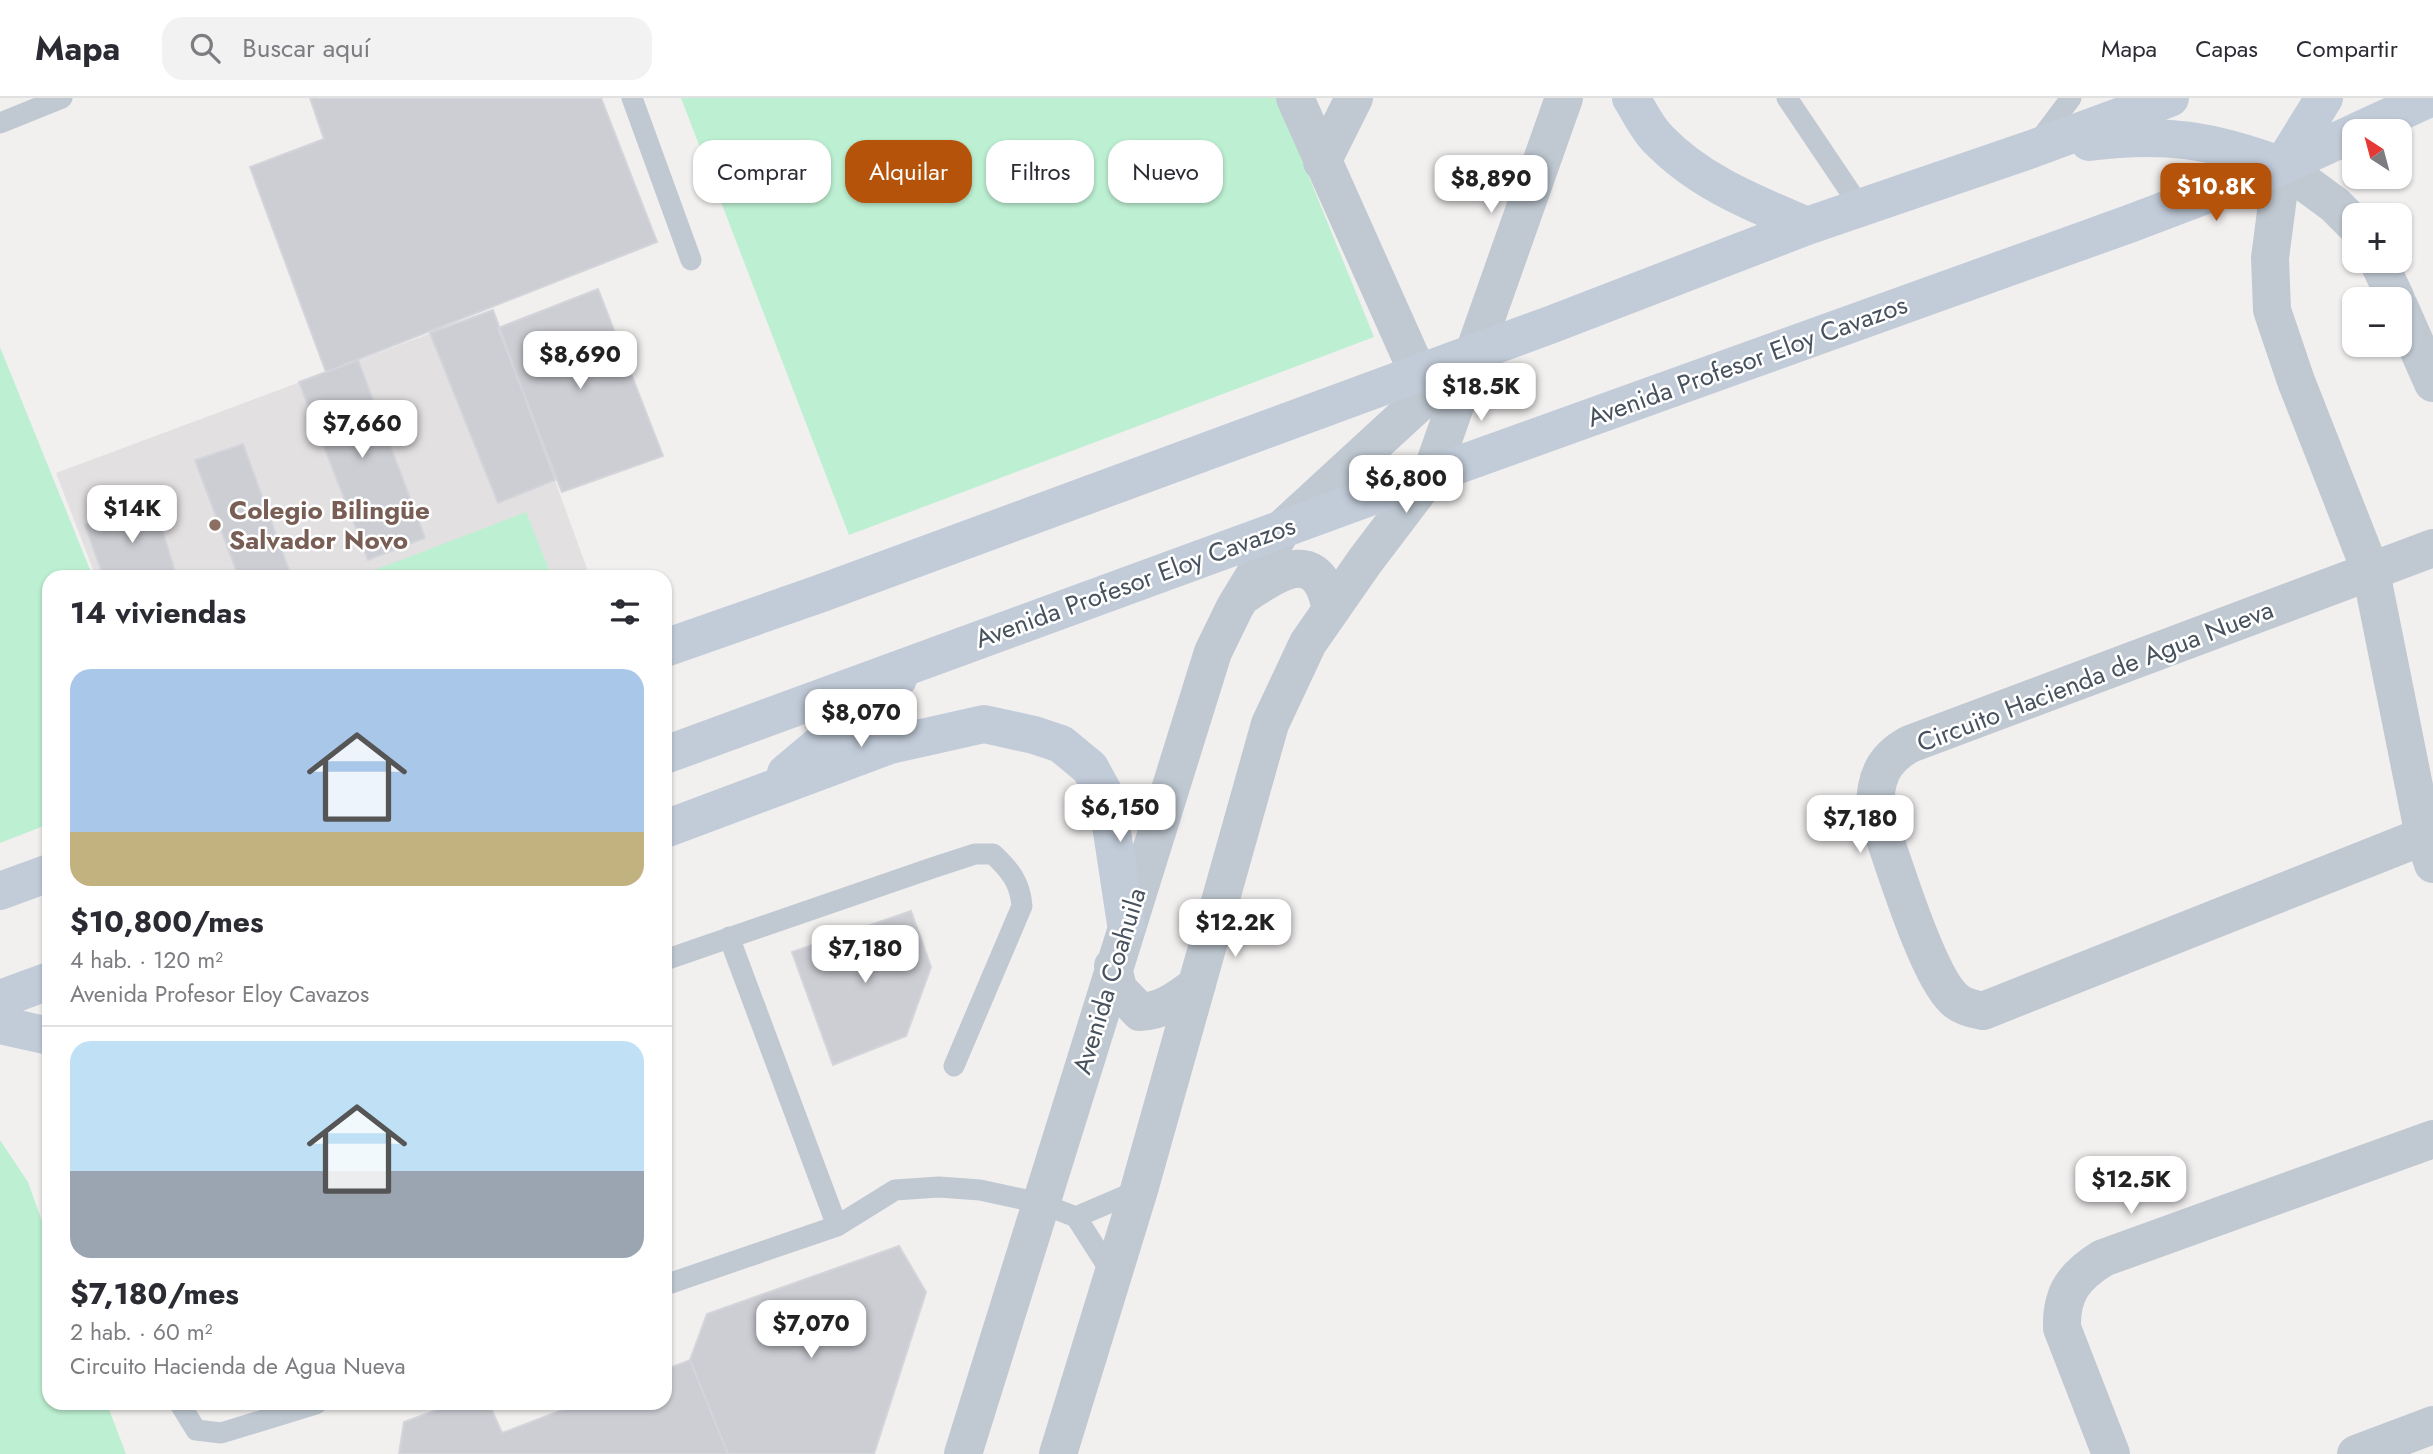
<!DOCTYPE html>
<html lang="es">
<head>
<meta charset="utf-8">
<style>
  :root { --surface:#fff; --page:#f2f2f3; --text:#2b2b33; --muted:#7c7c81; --line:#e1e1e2; --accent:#b45309 }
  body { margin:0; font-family:Jost,sans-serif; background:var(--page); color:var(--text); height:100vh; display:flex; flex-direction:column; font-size:26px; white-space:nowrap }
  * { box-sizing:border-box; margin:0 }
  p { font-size:23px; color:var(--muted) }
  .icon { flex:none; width:38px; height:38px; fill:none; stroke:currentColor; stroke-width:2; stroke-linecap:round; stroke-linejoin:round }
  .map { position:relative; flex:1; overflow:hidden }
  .panel { position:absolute; left:42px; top:472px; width:630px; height:840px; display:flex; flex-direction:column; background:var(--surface); border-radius:21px; box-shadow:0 2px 5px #0004 }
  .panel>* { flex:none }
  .hud { position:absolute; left:693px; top:42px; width:665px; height:63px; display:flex; gap:14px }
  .needle { width:46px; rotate:324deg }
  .controls { position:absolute; left:2342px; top:21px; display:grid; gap:14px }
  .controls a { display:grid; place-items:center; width:70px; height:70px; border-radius:14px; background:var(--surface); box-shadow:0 2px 5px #0004; font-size:35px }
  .price { position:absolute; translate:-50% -60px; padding:0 16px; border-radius:14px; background:#fff; color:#222; font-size:23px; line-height:46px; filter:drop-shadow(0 2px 4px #0008) }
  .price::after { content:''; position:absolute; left:50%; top:42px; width:21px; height:16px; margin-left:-10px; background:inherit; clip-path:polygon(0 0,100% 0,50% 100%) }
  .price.current { background:var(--accent); color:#fff }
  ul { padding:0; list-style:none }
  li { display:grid; align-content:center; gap:14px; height:371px; padding:0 28px }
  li+li { border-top:2px solid var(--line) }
  li span { display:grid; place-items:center; height:217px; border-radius:21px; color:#555 }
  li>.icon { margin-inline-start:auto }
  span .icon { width:126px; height:126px; fill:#fffc; stroke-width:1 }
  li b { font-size:30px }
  h2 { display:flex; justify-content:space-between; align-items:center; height:84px; padding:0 28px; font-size:30px }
  .pill { padding:0 24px; border-radius:21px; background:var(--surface); box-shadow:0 2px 5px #0004; font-size:24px; line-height:63px }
  .pill.current { background:var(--accent); color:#fff }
  header { display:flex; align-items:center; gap:42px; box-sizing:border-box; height:98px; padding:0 35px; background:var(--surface); border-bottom:2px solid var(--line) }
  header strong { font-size:33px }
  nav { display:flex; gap:38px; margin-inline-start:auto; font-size:24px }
  .search { width:490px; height:63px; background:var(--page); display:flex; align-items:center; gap:18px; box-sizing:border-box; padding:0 24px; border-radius:21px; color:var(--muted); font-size:26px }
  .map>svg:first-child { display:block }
  .education { fill:#e3e0e1 }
  .green { fill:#bdf0d2 }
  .building { fill:#ccced4; stroke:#d3d5db; stroke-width:2 }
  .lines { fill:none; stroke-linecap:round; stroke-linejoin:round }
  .service { stroke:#c0c9d2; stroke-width:21 }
  .minor { stroke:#c0c9d2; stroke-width:38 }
  .tertiary { stroke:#c0c9d2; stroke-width:38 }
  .secondary { stroke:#c2ccd9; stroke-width:38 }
  .education-dot { fill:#8d6e63; stroke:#fff; stroke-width:2.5 }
  .labels { text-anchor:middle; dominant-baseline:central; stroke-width:5; stroke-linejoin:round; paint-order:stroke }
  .street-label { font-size:26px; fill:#47525e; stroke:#fff }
  .education-label { font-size:26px; font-weight:bold; fill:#785e54; stroke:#fff; text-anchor:start }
</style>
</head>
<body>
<header>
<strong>Mapa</strong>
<div class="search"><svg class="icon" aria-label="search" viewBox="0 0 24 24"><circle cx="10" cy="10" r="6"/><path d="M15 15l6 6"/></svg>Buscar aquí</div>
<nav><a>Mapa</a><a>Capas</a><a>Compartir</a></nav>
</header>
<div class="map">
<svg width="2433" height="1356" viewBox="0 0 2433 1356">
  <rect width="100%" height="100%" fill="#f2efef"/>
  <path class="education" d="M 493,212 L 590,479 L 96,479 L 56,375 Z"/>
  <path class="green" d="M 681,0 L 1277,0 L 1374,239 L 849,437 Z
    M 0,249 L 93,479 L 49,480 L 49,726 L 0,745 Z
    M 526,414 L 552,479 L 375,479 L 372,473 Z
    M 0,1042 L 28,1084 L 49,1143 L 49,1306 L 107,1306 L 126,1356 L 0,1356 Z"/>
  <path class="building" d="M 310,0 L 601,0 L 657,144 L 326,274 L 250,69 L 324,41 Z
    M 598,191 L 663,358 L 562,394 L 498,230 Z
    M 493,212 L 555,382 L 498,405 L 430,235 Z
    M 358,262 L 425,440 L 368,462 L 299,284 Z
    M 243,346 L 292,480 L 239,480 L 195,362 Z
    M 153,402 L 177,480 L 104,480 L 85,427 Z
    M 911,813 L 931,869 L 906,938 L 833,967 L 792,854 Z
    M 899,1148 L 926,1194 L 874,1356 L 728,1356 L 690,1262 L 707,1216 Z
    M 690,1262 L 728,1356 L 399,1356 L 404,1324 L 454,1306 L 489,1306 L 502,1335 L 578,1306 L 665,1306 L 665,1272 Z"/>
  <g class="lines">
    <path class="service" d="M 632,0 L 691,162
      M 1787,0 L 1861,110
      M 0,25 L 62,0
      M 2038,44 L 2071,0
      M 729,839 L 837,1128
      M 665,862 L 935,769 L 975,756 L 993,756 C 1010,772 1020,784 1022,808 L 954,968
      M 1076,1119 L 1139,1092
      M 665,1187 L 837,1128 L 895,1092 L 939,1089 L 980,1092 L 1040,1105 L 1076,1119 L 1113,1177
      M 180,1306 L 196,1332 L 221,1335 L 316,1306"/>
    <path class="minor" d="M 1295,0 L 1417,273
      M 1322,64 L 1354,0
      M 2354,126 L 2335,107 L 2282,68 L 2270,160 L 2272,212 L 2296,283 L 2371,474 L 2424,738 L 2433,766
      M 2378,163 L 2396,201
      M 2399,208 L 2433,285
      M 2424,738 L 1983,913 C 1973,911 1962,909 1954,901 C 1926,876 1890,753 1875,712 C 1875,681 1882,661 1910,646 L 2433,450
      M 2111,1356 L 2062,1230 C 2061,1195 2074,1178 2103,1160 L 2433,1041
      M 2356,1356 L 2433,1327"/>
    <path class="tertiary" d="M 1244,497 C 1282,471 1319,448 1331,512
      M 1113,868 L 1118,891 L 1140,914 C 1163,913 1178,901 1197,887
      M 963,1356 L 1213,554 L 1235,509 L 1283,430 L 1470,258
      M 1058,1356 L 1139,1092 L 1270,626 L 1308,545 L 1365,463 L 1431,376 L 1564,0"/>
    <path class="secondary" d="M 1631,0 C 1639,13 1647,30 1658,41 C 1699,84 1753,105 1807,128
      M 2358,33 L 2430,0
      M 2089,44 C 2163,34 2213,42 2282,68
      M 2282,68 L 2324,0
      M 665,550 L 819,496 L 1550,227 L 1807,128 L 2032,51 L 2170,0
      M 665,657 L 1408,385 L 2129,126 L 2282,68 L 2354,35
      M 786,675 L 898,581
      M 665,731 L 890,647 L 984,626 L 1034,637 L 1061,646 L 1090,670 L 1107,701 L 1126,826
      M 0,793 L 49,775
      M 0,901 L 49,883
      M 0,927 L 49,938"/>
  </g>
  <circle class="education-dot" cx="215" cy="427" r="7"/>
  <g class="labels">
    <g class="street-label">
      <text transform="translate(1747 263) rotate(-20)">Avenida Profesor Eloy Cavazos</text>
      <text transform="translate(1135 484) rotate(-20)">Avenida Profesor Eloy Cavazos</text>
      <text transform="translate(2095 578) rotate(-21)">Circuito Hacienda de Agua Nueva</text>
      <text transform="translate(1109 883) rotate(-73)">Avenida Coahuila</text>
    </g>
    <g class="education-label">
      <text x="229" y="412">Colegio Bilingüe<tspan x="229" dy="30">Salvador Novo</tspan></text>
    </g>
  </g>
</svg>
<div class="controls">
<a><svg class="needle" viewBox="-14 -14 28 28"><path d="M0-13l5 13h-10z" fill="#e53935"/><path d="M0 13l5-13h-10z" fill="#7c7c81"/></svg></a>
<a>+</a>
<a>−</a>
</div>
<b class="price" style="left:1491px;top:117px">$8,890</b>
<b class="price current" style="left:2216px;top:125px">$10.8K</b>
<b class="price" style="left:580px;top:293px">$8,690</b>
<b class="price" style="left:1481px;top:325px">$18.5K</b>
<b class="price" style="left:362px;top:362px">$7,660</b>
<b class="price" style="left:1406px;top:417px">$6,800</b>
<b class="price" style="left:132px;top:447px">$14K</b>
<b class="price" style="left:861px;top:651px">$8,070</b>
<b class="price" style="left:1120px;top:746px">$6,150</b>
<b class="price" style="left:1860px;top:757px">$7,180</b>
<b class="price" style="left:1235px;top:861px">$12.2K</b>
<b class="price" style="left:865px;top:887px">$7,180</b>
<b class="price" style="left:2131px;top:1118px">$12.5K</b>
<b class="price" style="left:811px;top:1262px">$7,070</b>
<div class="hud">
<a class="pill">Comprar</a>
<a class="pill current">Alquilar</a>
<a class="pill">Filtros</a>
<a class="pill">Nuevo</a>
</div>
<section class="panel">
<h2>14 viviendas<svg class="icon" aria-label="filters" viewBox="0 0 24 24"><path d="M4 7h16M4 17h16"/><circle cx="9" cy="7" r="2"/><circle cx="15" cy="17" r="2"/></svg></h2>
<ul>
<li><span style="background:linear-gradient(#a9c7e8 75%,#c2b280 0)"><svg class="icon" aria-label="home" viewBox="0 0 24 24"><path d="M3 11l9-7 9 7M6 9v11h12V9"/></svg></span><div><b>$10,800/mes</b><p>4 hab. · 120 m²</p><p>Avenida Profesor Eloy Cavazos</p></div></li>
<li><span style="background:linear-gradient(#bfe0f5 60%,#9aa5b1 0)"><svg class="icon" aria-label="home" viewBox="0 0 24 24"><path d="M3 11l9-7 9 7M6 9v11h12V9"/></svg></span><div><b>$7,180/mes</b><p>2 hab. · 60 m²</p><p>Circuito Hacienda de Agua Nueva</p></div></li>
</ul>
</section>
</div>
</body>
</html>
